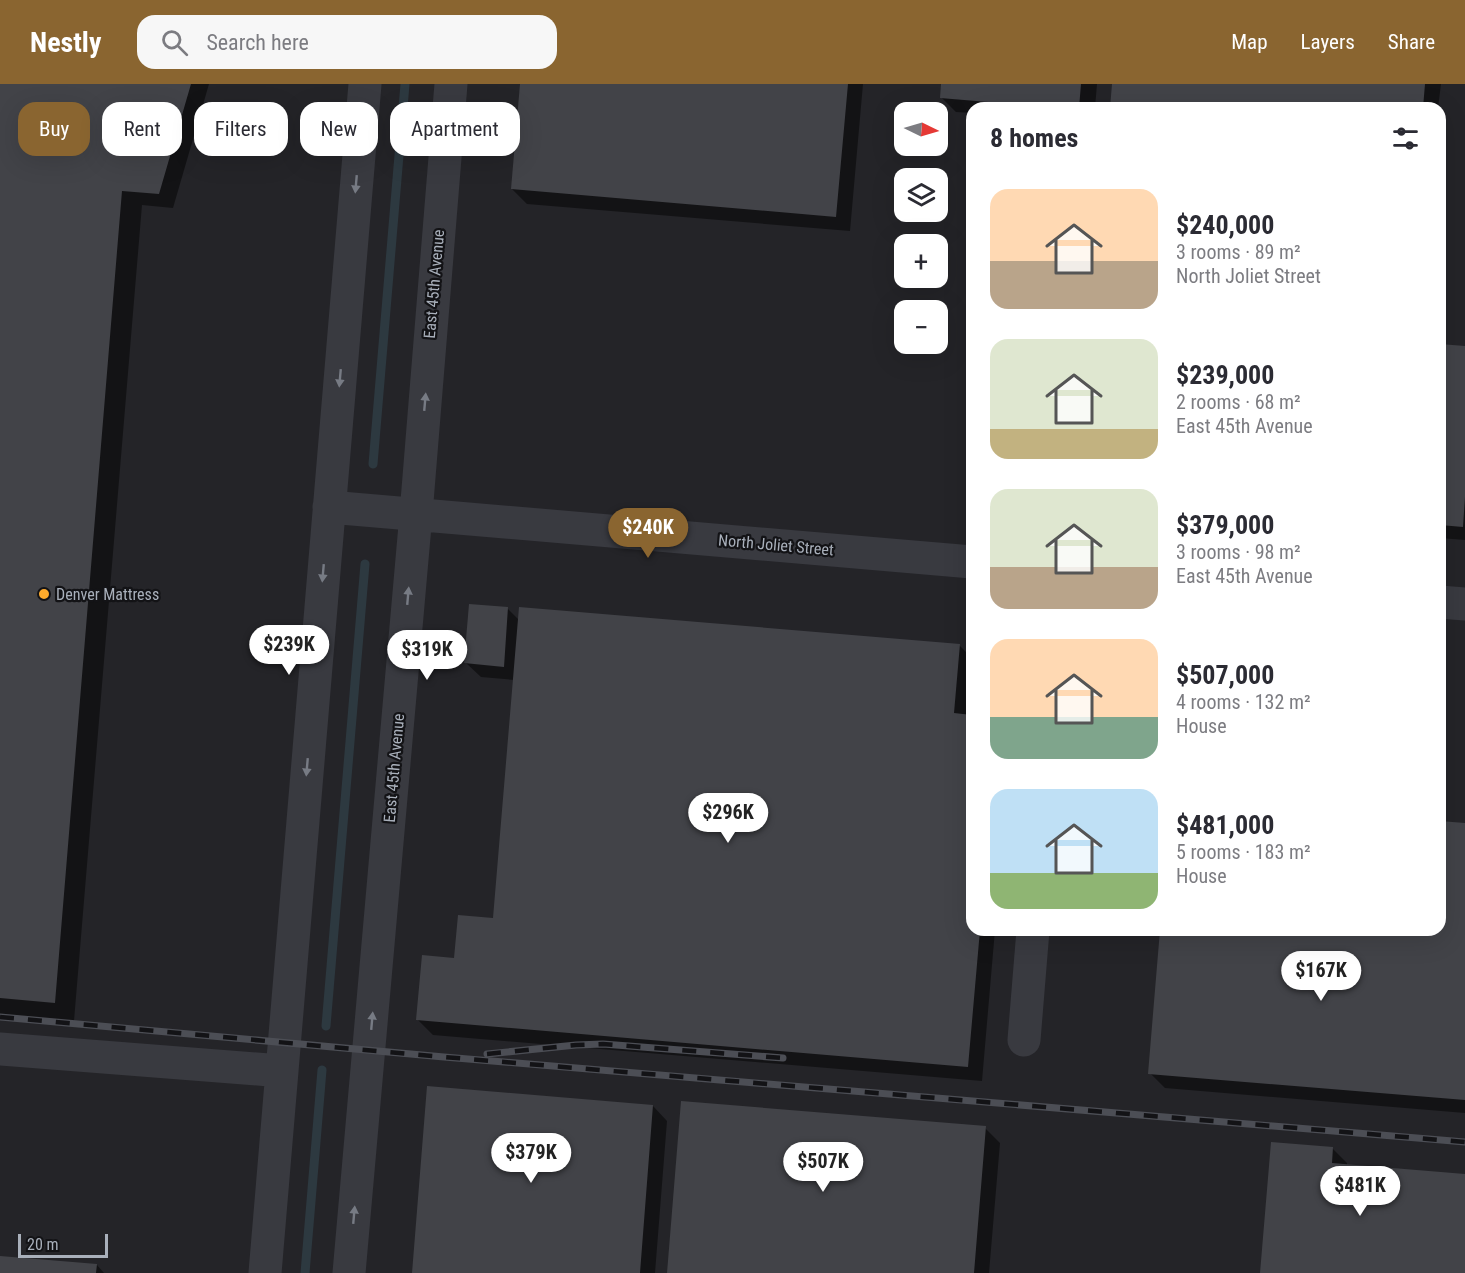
<!DOCTYPE html>
<html lang="en">
<head>
<meta charset="utf-8">
<style>
  :root { --surface:#fff; --page:#f7f7f7; --text:#2b2b33; --muted:#7c7c81; --accent:#8a6530 }
  body { margin:0; font-family:"Roboto Condensed",sans-serif; background:var(--page); color:var(--text); height:100vh; display:flex; flex-direction:column; font-size:22px; white-space:nowrap }
  * { box-sizing:border-box; margin:0 }
  p { font-size:20px; color:var(--muted) }
  .icon { flex:none; width:33px; height:33px; fill:none; stroke:currentColor; stroke-width:2; stroke-linecap:round; stroke-linejoin:round }
  .map { position:relative; flex:1; overflow:hidden }
  .details { position:absolute; left:966px; top:18px; width:480px; height:834px; display:flex; flex-direction:column; background:var(--surface); border-radius:18px; box-shadow:0 6px 24px #0002 }
  .details>* { flex:none }
  .hud { position:absolute; left:18px; top:18px; width:570px; height:54px; display:flex; gap:12px }
  .needle { width:39px; rotate:95deg }
  .buttons { position:absolute; left:894px; top:18px; display:grid; gap:12px }
  .buttons a { display:grid; place-items:center; width:54px; height:54px; border-radius:12px; background:var(--surface); box-shadow:0 6px 24px #0002; font-size:30px }
  .scale { position:absolute; left:18px; bottom:15px; width:90px; box-sizing:border-box; padding-left:6px; border:3px solid #a9b0bb; border-top:0; font-size:16px; line-height:21px; white-space:nowrap; color:#a9b0bb; -webkit-text-stroke:4px #131316; paint-order:stroke }
  .price { position:absolute; translate:-50% -51px; padding:0 14px; border-radius:21px; background:#fff; color:#222; font-size:20px; line-height:39px; filter:drop-shadow(0 2px 3px #0008) }
  .price::after { content:''; position:absolute; left:50%; top:36px; width:18px; height:14px; margin-left:-9px; background:inherit; clip-path:polygon(0 0,100% 0,50% 100%) }
  .price.current { background:var(--accent); color:#fff }
  ul { padding:0; list-style:none }
  li { display:flex; align-items:center; gap:18px; height:150px; padding:0 24px }
  li span { display:grid; place-items:center; flex:none; width:168px; height:120px; border-radius:18px; color:#555 }
  li>.icon { margin-inline-start:auto }
  span .icon { width:72px; height:72px; fill:#fffc; stroke-width:1 }
  li b { font-size:26px }
  h2 { display:flex; justify-content:space-between; align-items:center; height:72px; padding:0 24px; font-size:26px }
  .chip { padding:0 21px; border-radius:18px; background:var(--surface); box-shadow:0 6px 24px #0002; font-size:21px; line-height:54px }
  .chip.current { background:var(--accent); color:#fff }
  header { display:flex; align-items:center; gap:36px; box-sizing:border-box; height:84px; padding:0 30px; background:var(--accent); color:#fff }
  header strong { font-size:28px }
  nav { display:flex; gap:33px; margin-inline-start:auto; font-size:21px }
  .search { width:420px; height:54px; background:var(--page); display:flex; align-items:center; gap:15px; box-sizing:border-box; padding:0 21px; border-radius:18px; color:var(--muted); font-size:22px }
  .map>svg:first-child { display:block }
  .built { fill:#242428; fill-rule:evenodd }
  .shadow { fill:#0007 }
  .lines { fill:none; stroke-linecap:round; stroke-linejoin:round }
  .stream { stroke:#2d3940; stroke-width:9 }
  .building { fill:#424348 }
  .minor { stroke:#393a40; stroke-width:33 }
  .rail-casing { stroke:#4c4e55; stroke-width:7 }
  .rail { stroke:#131316; stroke-width:4.5; stroke-dasharray:14; stroke-linecap:butt }
  .oneway { fill:#777b84 }
  .poi-dot { fill:#ffab2c; stroke:#131316; stroke-width:2 }
  .labels { text-anchor:middle; dominant-baseline:central; stroke-width:4.5; stroke-linejoin:round; paint-order:stroke }
  .street-label { font-size:16px; fill:#a9b0bb; stroke:#131316 }
  .poi-label { font-size:16px; fill:#a9b0bb; stroke:#131316; text-anchor:start }
</style>
</head>
<body>
<header>
<strong>Nestly</strong>
<div class="search"><svg class="icon" aria-label="search" viewBox="0 0 24 24"><circle cx="10" cy="10" r="6"/><path d="M15 15l6 6"/></svg>Search here</div>
<nav><a>Map</a><a>Layers</a><a>Share</a></nav>
</header>
<div class="map">
<svg width="1465" height="1189" viewBox="0 0 1465 1189">
  <rect width="100%" height="100%" fill="#18181b"/>
  <path class="built" d="M 0,0 L 1465,0 L 1465,1189 L 0,1189 ZM 972,24 L 1440,24 L 1440,846 L 972,846 ZM 904,28 L 938,28 L 938,62 L 904,62 ZM 904,94 L 938,94 L 938,128 L 904,128 ZM 904,160 L 938,160 L 938,194 L 904,194 ZM 904,226 L 938,226 L 938,260 L 904,260 Z"/>
  <path class="shadow" d="M 0,0 L 209,0 L 173,124 L 142,121 L 74,937 L 0,931 Z
    M 521,0 L 863,0 L 850,147 L 527,120 L 512,105 Z
    M 943,0 L 1097,0 L 1095,24 L 972,24 L 972,29 L 956,28 L 941,13 Z
    M 1113,0 L 1441,0 L 1438,24 L 1111,24 Z
    M 1440,261 L 1465,263 L 1465,456 L 1440,454 Z
    M 508,525 L 520,537 L 959,561 L 972,574 L 972,600 L 969,632 L 972,632 L 972,846 L 995,846 L 982,997 L 433,951 L 418,936 L 456,875 L 494,835 L 515,596 L 481,593 L 466,579 Z
    M 1440,739 L 1465,741 L 1465,1029 L 1165,1004 L 1150,989 L 1162,846 L 1440,846 Z
    M 653,1022 L 667,1037 L 655,1189 L 414,1189 Z
    M 985,1044 L 1000,1059 L 989,1189 L 668,1189 Z
    M 1332,1064 L 1347,1079 L 1347,1082 L 1465,1092 L 1465,1189 L 1262,1189 Z
    M 0,1173 L 97,1181 L 104,1189 L 0,1189 Z"/>
  <g class="lines">
    <path class="stream" d="M 373,380 L 405,0
      M 326,942 L 365,480
      M 305,1189 L 322,986"/>
  </g>
  <path class="building" d="M 0,0 L 191,0 L 159,110 L 122,107 L 55,919 L 0,914 Z
    M 520,0 L 848,0 L 836,133 L 511,105 Z
    M 941,0 L 1081,0 L 1079,24 L 1061,24 L 940,14 Z
    M 1112,0 L 1425,0 L 1423,24 L 1110,24 Z
    M 1440,260 L 1465,262 L 1465,413 L 1463,443 L 1440,441 Z
    M 469,520 L 508,523 L 504,583 L 464,579 Z
    M 519,523 L 960,560 L 954,629 L 972,631 L 972,846 L 980,846 L 968,983 L 416,936 L 422,871 L 454,874 L 458,831 L 493,834 Z
    M 1440,737 L 1465,739 L 1465,1016 L 1148,990 L 1160,846 L 1440,846 Z
    M 427,1002 L 653,1021 L 640,1189 L 412,1189 Z
    M 681,1017 L 986,1042 L 974,1189 L 667,1189 Z
    M 1271,1058 L 1333,1063 L 1332,1079 L 1465,1090 L 1465,1189 L 1260,1189 Z
    M 0,1172 L 97,1180 L 96,1189 L 0,1189 Z"/>
  <g class="lines">
    <path class="minor" d="M 329,423 L 972,478
      M 1440,518 L 1465,520
      M 1024,956 L 1033,846
      M 0,965 L 282,987
      M 265,1189 L 365,0
      M 349,1189 L 416,430 L 451,0"/>
    <g class="rail-casing">
      <path id="rail" d="M 0,933 L 444,973 L 1465,1058
        M 487,970 L 576,961 L 603,960 L 783,974"/>
    </g>
    <use href="#rail" class="rail"/>
  </g>
  <defs><path id="oneway-solid" d="M-6-.8H1V-3.2L6.5 0L1 3.2V.8H-6Z" transform="scale(1.5)"/></defs>
  <g class="oneway">
    <use href="#oneway-solid" transform="translate(356 100) rotate(95)"/>
    <use href="#oneway-solid" transform="translate(340 294) rotate(95)"/>
    <use href="#oneway-solid" transform="translate(425 318) rotate(-85)"/>
    <use href="#oneway-solid" transform="translate(323 489) rotate(95)"/>
    <use href="#oneway-solid" transform="translate(408 512) rotate(-85)"/>
    <use href="#oneway-solid" transform="translate(307 683) rotate(95)"/>
    <use href="#oneway-solid" transform="translate(372 937) rotate(-85)"/>
    <use href="#oneway-solid" transform="translate(354 1131) rotate(-85)"/>
  </g>
  <circle class="poi-dot" cx="44" cy="510" r="6"/>
  <g class="labels">
    <g class="street-label">
      <text transform="translate(434 200) rotate(-85)">East 45th Avenue</text>
      <text transform="translate(776 461) rotate(5)">North Joliet Street</text>
      <text transform="translate(394 684) rotate(-85)">East 45th Avenue</text>
    </g>
    <g class="poi-label">
      <text x="56" y="510">Denver Mattress</text>
    </g>
  </g>
</svg>
<div class="buttons">
<a><svg class="needle" viewBox="-14 -14 28 28"><path d="M0-13l5 13h-10z" fill="#e53935"/><path d="M0 13l5-13h-10z" fill="#7c7c81"/></svg></a>
<a><svg class="icon" aria-label="layers" viewBox="0 0 24 24"><path d="M12 4l9 5-9 5-9-5zM3 14l9 5 9-5"/></svg></a>
<a>+</a>
<a>−</a>
</div>
<div class="scale">20 m</div>
<b class="price current" style="left:648px;top:475px">$240K</b>
<b class="price" style="left:289px;top:592px">$239K</b>
<b class="price" style="left:427px;top:597px">$319K</b>
<b class="price" style="left:728px;top:760px">$296K</b>
<b class="price" style="left:1321px;top:918px">$167K</b>
<b class="price" style="left:531px;top:1100px">$379K</b>
<b class="price" style="left:823px;top:1109px">$507K</b>
<b class="price" style="left:1360px;top:1133px">$481K</b>
<div class="hud">
<a class="chip current">Buy</a>
<a class="chip">Rent</a>
<a class="chip">Filters</a>
<a class="chip">New</a>
<a class="chip">Apartment</a>
</div>
<section class="details">
<h2>8 homes<svg class="icon" aria-label="filters" viewBox="0 0 24 24"><path d="M4 7h16M4 17h16"/><circle cx="9" cy="7" r="2"/><circle cx="15" cy="17" r="2"/></svg></h2>
<ul>
<li><span style="background:linear-gradient(#ffd9b3 60%,#b9a48a 0)"><svg class="icon" aria-label="home" viewBox="0 0 24 24"><path d="M3 11l9-7 9 7M6 9v11h12V9"/></svg></span><div><b>$240,000</b><p>3 rooms · 89 m²</p><p>North Joliet Street</p></div></li>
<li><span style="background:linear-gradient(#dfe7d0 75%,#c2b280 0)"><svg class="icon" aria-label="home" viewBox="0 0 24 24"><path d="M3 11l9-7 9 7M6 9v11h12V9"/></svg></span><div><b>$239,000</b><p>2 rooms · 68 m²</p><p>East 45th Avenue</p></div></li>
<li><span style="background:linear-gradient(#dfe7d0 65%,#b9a48a 0)"><svg class="icon" aria-label="home" viewBox="0 0 24 24"><path d="M3 11l9-7 9 7M6 9v11h12V9"/></svg></span><div><b>$379,000</b><p>3 rooms · 98 m²</p><p>East 45th Avenue</p></div></li>
<li><span style="background:linear-gradient(#ffd9b3 65%,#7fa58c 0)"><svg class="icon" aria-label="home" viewBox="0 0 24 24"><path d="M3 11l9-7 9 7M6 9v11h12V9"/></svg></span><div><b>$507,000</b><p>4 rooms · 132 m²</p><p>House</p></div></li>
<li><span style="background:linear-gradient(#bfe0f5 70%,#8fb573 0)"><svg class="icon" aria-label="home" viewBox="0 0 24 24"><path d="M3 11l9-7 9 7M6 9v11h12V9"/></svg></span><div><b>$481,000</b><p>5 rooms · 183 m²</p><p>House</p></div></li>
</ul>
</section>
</div>
</body>
</html>
